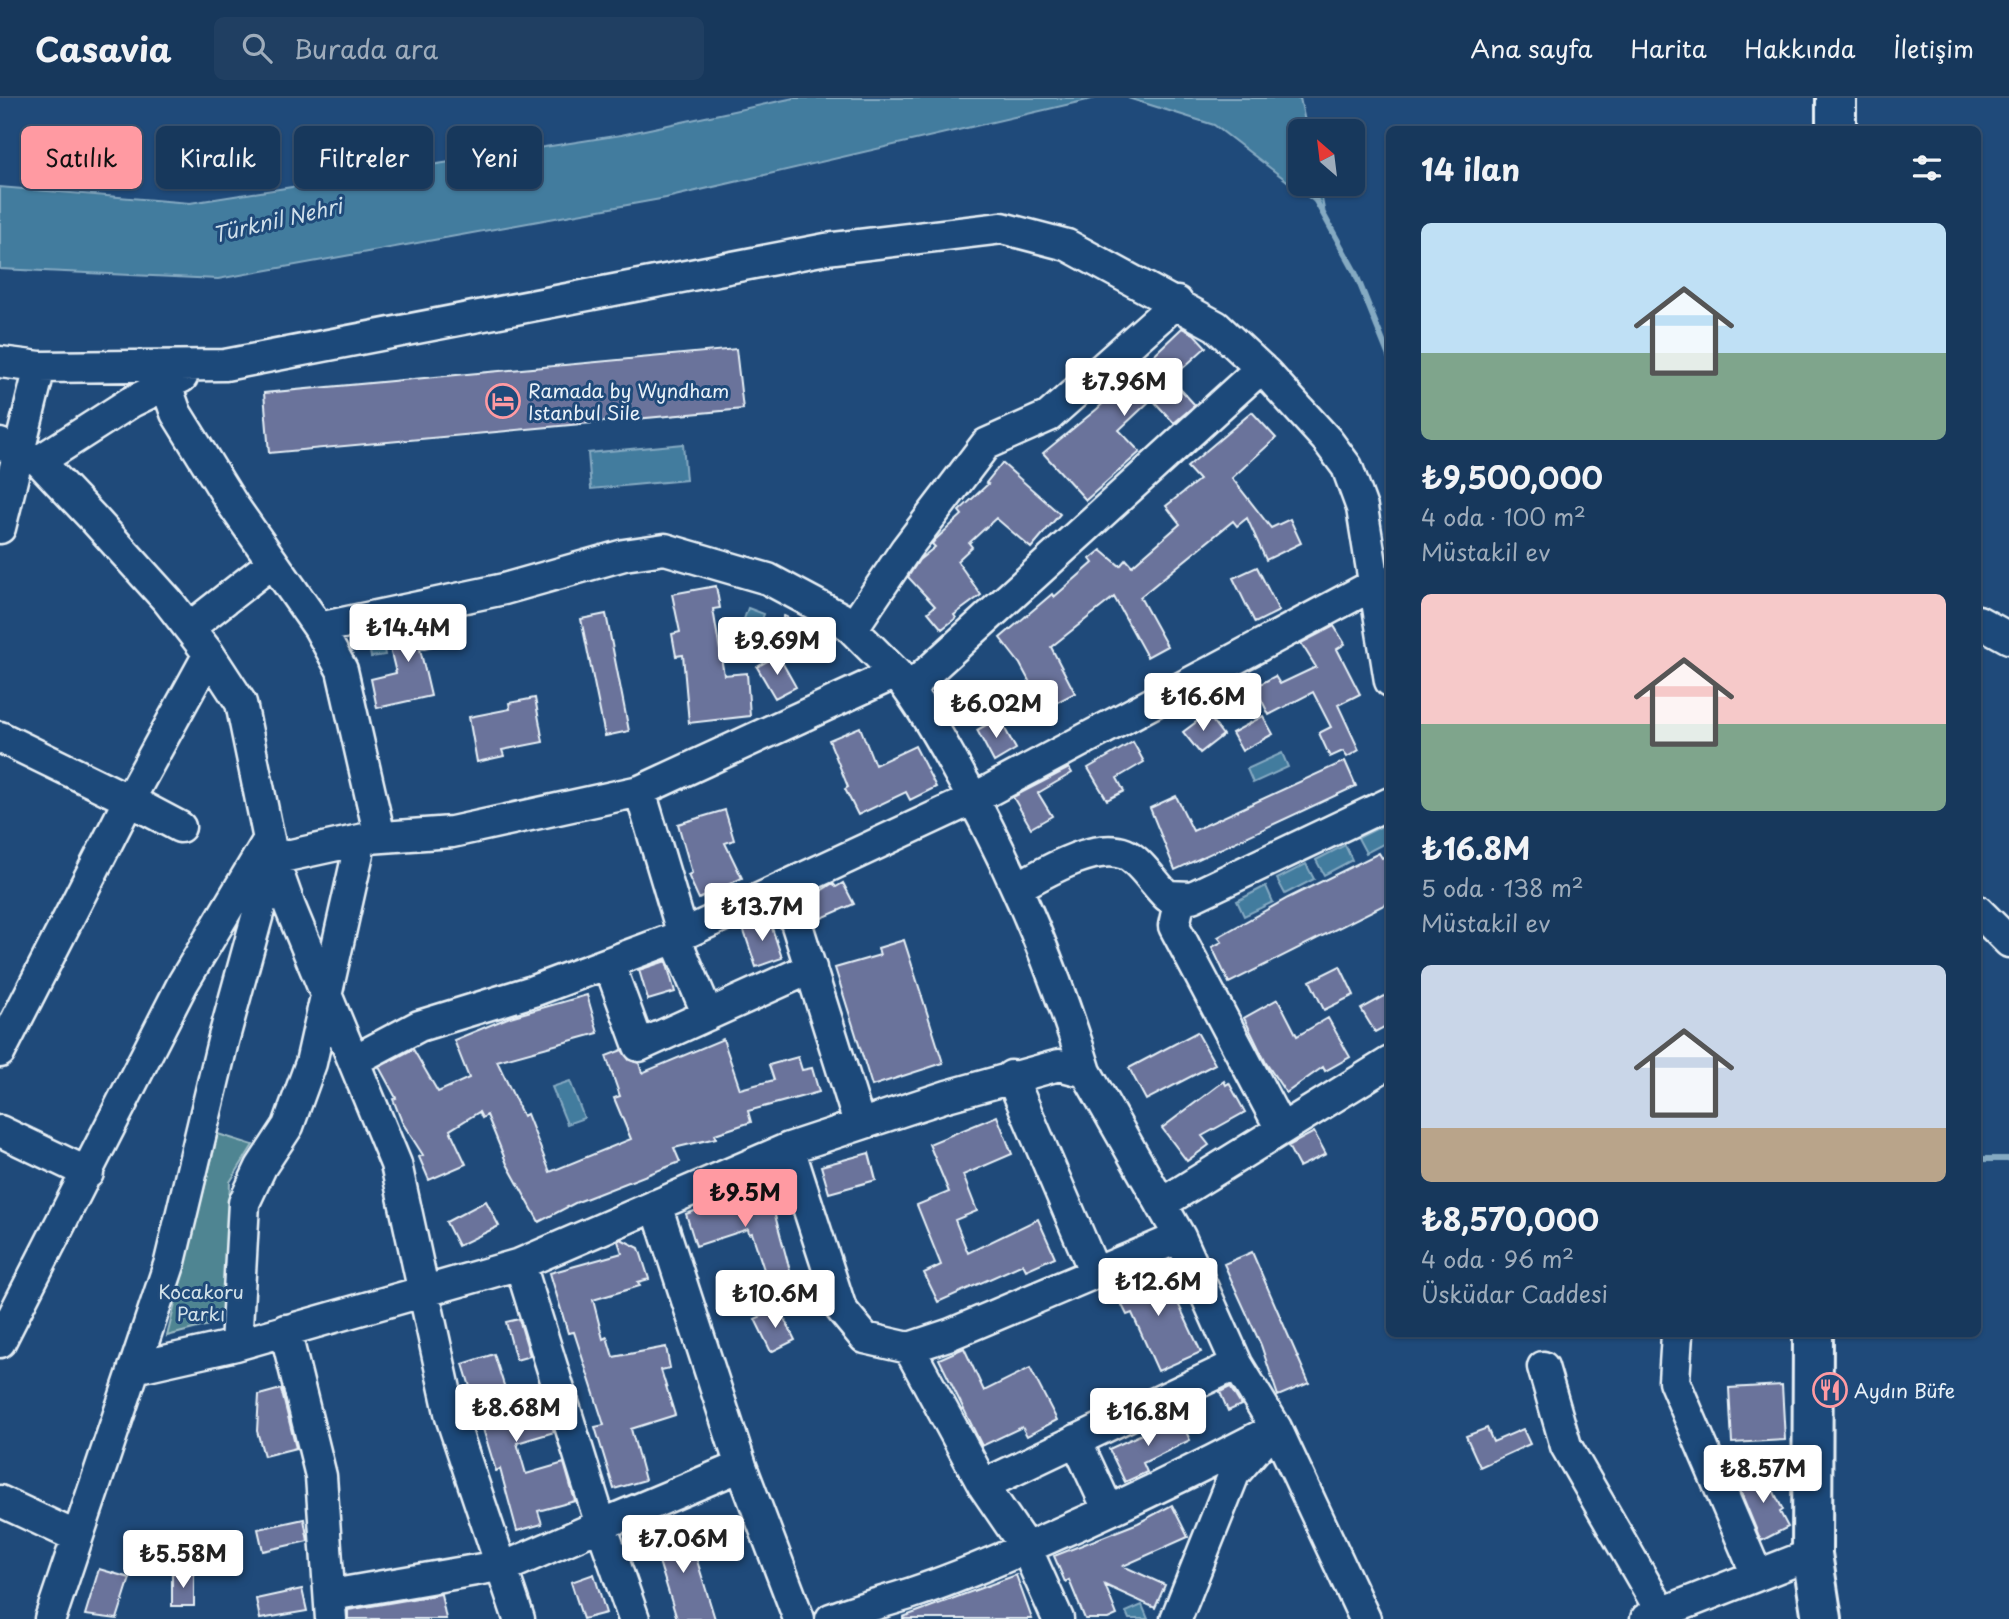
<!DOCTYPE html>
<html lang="tr">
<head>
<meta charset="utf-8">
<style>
  :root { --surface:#17385c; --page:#203f62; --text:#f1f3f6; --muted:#9eacbb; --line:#365272; --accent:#ff9aa2 }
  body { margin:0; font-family:"Playpen Sans",sans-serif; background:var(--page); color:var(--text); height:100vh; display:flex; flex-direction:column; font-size:26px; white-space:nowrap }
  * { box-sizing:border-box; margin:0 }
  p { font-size:23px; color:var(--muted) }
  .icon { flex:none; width:38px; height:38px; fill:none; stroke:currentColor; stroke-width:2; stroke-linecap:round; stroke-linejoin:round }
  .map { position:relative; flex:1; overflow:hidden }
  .side { position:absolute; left:1386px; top:28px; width:595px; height:1211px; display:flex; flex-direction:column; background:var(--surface); border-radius:10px; box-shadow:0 2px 5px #0004,0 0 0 2px var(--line) }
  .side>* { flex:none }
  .banner { position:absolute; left:21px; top:28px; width:665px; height:63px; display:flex; gap:14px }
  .needle { width:46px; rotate:332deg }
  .controls { position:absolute; left:1288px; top:21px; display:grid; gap:14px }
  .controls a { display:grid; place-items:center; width:77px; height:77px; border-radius:10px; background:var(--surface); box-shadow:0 2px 5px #0004,0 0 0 2px var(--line); font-size:35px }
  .price { position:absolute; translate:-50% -60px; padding:0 16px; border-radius:7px; background:#fff; color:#222; font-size:23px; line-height:46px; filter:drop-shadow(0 2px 4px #0008) }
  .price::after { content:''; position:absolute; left:50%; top:42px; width:21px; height:16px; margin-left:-10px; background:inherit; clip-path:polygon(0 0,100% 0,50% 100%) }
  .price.current { background:var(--accent); color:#111 }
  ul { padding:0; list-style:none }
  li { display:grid; align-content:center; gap:14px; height:371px; padding:0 35px }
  li span { display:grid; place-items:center; height:217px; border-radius:10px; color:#555 }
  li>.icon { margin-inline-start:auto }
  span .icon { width:126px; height:126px; fill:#fffc; stroke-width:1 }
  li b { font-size:30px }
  h2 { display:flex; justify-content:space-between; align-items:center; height:84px; padding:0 35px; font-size:30px }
  .chip { padding:0 24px; border-radius:10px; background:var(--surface); box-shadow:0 2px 5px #0004,0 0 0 2px var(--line); font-size:24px; line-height:63px }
  .chip.current { background:var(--accent); color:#111 }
  header { display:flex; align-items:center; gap:42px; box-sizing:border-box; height:98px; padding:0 35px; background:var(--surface); border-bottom:2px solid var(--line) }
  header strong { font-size:33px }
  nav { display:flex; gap:38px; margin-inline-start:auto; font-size:24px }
  .search { width:490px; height:63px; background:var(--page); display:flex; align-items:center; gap:18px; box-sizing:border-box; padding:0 24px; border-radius:10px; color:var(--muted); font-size:26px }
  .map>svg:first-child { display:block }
  .green { fill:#4f8592; stroke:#9cbbc5; stroke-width:2 }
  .water { fill:#437b9e; stroke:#85aac2; stroke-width:2 }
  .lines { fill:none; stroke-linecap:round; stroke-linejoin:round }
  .stream { stroke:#85aac2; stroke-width:6 }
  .building { fill:#6a739b; stroke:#e8f1f8; stroke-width:2 }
  .minor-casing { stroke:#e8f1f8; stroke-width:35 }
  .major-casing { stroke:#e8f1f8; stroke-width:44 }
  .minor { stroke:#1f4a7a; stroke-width:30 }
  .major { stroke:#1f4a7a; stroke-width:38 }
  .labels { text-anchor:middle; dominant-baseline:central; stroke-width:6; stroke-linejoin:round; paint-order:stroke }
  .poi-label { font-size:19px; fill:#e8f1f8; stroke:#1f4a7a; text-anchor:start }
  .park-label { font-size:19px; fill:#d1e1e9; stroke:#1f4a7a }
  .water-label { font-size:21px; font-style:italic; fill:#cfdfea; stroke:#1f4a7a }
</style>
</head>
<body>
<header>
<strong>Casavia</strong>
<div class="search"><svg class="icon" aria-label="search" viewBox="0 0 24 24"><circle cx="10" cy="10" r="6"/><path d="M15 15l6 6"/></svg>Burada ara</div>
<nav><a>Ana sayfa</a><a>Harita</a><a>Hakkında</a><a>İletişim</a></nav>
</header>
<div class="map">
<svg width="2009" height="1521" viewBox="0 0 2009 1521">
  <rect width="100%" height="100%" fill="#1f4a7a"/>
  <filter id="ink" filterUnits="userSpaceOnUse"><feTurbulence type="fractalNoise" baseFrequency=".0143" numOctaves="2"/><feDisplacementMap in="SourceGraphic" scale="14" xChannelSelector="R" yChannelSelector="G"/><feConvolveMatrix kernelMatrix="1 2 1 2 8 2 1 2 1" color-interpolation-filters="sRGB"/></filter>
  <g filter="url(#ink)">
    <path class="green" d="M 218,1036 L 253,1047 L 230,1084 L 224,1223 L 167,1238 Z"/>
    <path class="water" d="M 794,0 L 1096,0 L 666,100 L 218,181 L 0,171 L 0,89 L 190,105 L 621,37 Z
      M 1128,0 L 1300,0 L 1307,33 L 1300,33 L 1300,86 L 1319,86 L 1324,111 L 1214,27 Z
      M 683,346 L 686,382 L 591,391 L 588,355 Z
      M 748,510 L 764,516 L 752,549 L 736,543 Z
      M 380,529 L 385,557 L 371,559 L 366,532 Z
      M 1282,655 L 1288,669 L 1253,685 L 1247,671 Z
      M 1388,725 L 1389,743 L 1366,755 L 1358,740 Z
      M 1345,747 L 1352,762 L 1324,777 L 1316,762 Z
      M 1306,766 L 1314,781 L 1285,796 L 1277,781 Z
      M 1266,788 L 1273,804 L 1244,818 L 1237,803 Z
      M 570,983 L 584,1020 L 567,1026 L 552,989 Z
      M 1142,1507 L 1148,1521 L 1129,1521 L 1126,1514 Z"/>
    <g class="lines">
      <path class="stream" d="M 1315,101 L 1355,174 L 1390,261
        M 1978,1061 L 2009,1061"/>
    </g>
    <path class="building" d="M 1182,230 L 1194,236 L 1206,249 L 1171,281 L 1195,307 L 1174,325 L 1152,301 L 1119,332 L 1140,354 L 1086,402 L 1043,355 L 1097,311 Z
      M 736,251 L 743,311 L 269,355 L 264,295 Z
      M 1252,314 L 1276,340 L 1232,380 L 1271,430 L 1290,421 L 1301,445 L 1266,462 L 1247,420 L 1237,428 L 1233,423 L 1140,499 L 1167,548 L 1147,559 L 1114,499 L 1051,549 L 1075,595 L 1044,611 L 1020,566 L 1000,540 L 1052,496 L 1054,499 L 1093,465 L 1090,461 L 1101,452 L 1120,468 L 1126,461 L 1132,468 L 1180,426 L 1166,408 L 1199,382 L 1187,369 Z
      M 1002,365 L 1060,416 L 1031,450 L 996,420 L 969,445 L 972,449 L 957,463 L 981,497 L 954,517 L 956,520 L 942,531 L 928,514 L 935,508 L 908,479 L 919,462 L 935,449 L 932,446 L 936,441 L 962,417 L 959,413 L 988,386 L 986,385 Z
      M 1257,469 L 1279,513 L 1255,525 L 1233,480 Z
      M 716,488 L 720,510 L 713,511 L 724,577 L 747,575 L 750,618 L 689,625 L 683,557 L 676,558 L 672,536 L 680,534 L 672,496 Z
      M 606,516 L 629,633 L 605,638 L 581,521 Z
      M 784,518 L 822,536 L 812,556 L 774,538 Z
      M 441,522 L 446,545 L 420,551 L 431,598 L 377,610 L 371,581 L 396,575 L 386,534 Z
      M 1334,528 L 1345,546 L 1337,551 L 1360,596 L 1338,607 L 1359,652 L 1347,659 L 1343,653 L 1330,659 L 1319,635 L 1331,629 L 1313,594 L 1269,617 L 1255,589 L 1275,578 L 1280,586 L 1316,569 L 1301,545 Z
      M 778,557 L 796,589 L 775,600 L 757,569 Z
      M 535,600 L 543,644 L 502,652 L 504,658 L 477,664 L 469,619 L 510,611 L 509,605 Z
      M 1207,616 L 1223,637 L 1200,655 L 1183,634 Z
      M 1263,618 L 1273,636 L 1242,653 L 1232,635 Z
      M 999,620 L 1016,651 L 994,664 L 977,632 Z
      M 860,629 L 875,667 L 915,648 L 936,689 L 910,702 L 906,694 L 858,717 L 845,691 L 848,689 L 829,642 Z
      M 1133,644 L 1144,664 L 1117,680 L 1124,693 L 1107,702 L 1088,670 Z
      M 1345,663 L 1356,688 L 1175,772 L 1150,710 L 1176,698 L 1193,733 Z
      M 1069,670 L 1072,675 L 1038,695 L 1052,718 L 1031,730 L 1013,699 Z
      M 725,712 L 734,742 L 725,745 L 742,780 L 699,801 L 688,777 L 692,775 L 678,726 Z
      M 1379,755 L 1382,760 L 1390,756 L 1390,804 L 1229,885 L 1212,849 L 1222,844 L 1218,839 L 1288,800 Z
      M 833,785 L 836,789 L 843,785 L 854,806 L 815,823 L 807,802 Z
      M 769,821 L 782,860 L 756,869 L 743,830 Z
      M 904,842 L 943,965 L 872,988 L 835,870 L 880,857 L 878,850 Z
      M 666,863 L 675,894 L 648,902 L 639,872 Z
      M 1340,868 L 1354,897 L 1324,912 L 1310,883 Z
      M 1390,895 L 1390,926 L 1375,934 L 1361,911 Z
      M 587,897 L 598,935 L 497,963 L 523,1018 L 527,1016 L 550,1074 L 631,1041 L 614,1000 L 620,998 L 606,958 L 622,952 L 629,962 L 639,965 L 642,975 L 723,941 L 740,991 L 774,982 L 769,967 L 798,959 L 802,972 L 812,970 L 819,994 L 748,1013 L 751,1024 L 715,1036 L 716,1040 L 674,1050 L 680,1064 L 575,1105 L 539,1124 L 507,1066 L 487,1017 L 482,1020 L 479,1014 L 450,1032 L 466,1066 L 429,1082 L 419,1059 L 423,1057 L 402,1024 L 393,1001 L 396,1000 L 379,969 L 413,951 L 438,994 L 469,980 L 454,942 L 510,919 Z
      M 1278,901 L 1297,938 L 1328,920 L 1350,959 L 1325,973 L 1323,969 L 1286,995 L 1266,965 L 1244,920 Z
      M 1197,934 L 1215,966 L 1146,1002 L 1129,970 Z
      M 1224,983 L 1226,987 L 1229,985 L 1245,1014 L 1202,1038 L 1209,1047 L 1187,1063 L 1162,1030 Z
      M 997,1018 L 1012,1056 L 963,1077 L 977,1113 L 955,1122 L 968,1155 L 1038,1121 L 1055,1159 L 1026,1172 L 1023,1166 L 938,1204 L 924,1175 L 941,1167 L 917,1107 L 949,1094 L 929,1046 Z
      M 1314,1034 L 1326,1056 L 1299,1069 L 1288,1048 Z
      M 869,1055 L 876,1082 L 829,1095 L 821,1068 Z
      M 767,1088 L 792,1180 L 769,1187 L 752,1135 L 749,1136 L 748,1131 L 696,1148 L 686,1116 Z
      M 486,1103 L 499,1128 L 458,1148 L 446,1124 Z
      M 621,1141 L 639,1150 L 649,1181 L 638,1184 L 640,1188 L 593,1202 L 603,1241 L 607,1239 L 613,1259 L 666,1249 L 670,1270 L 661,1272 L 675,1317 L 631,1331 L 645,1382 L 614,1391 L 595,1329 L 604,1327 L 574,1234 L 568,1235 L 550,1175 L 622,1155 L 618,1143 Z
      M 1252,1154 L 1309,1285 L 1278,1298 L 1261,1247 L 1224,1166 Z
      M 1160,1167 L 1201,1254 L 1158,1273 L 1132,1215 L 1127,1217 L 1113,1189 Z
      M 779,1210 L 795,1242 L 771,1254 L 755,1221 Z
      M 519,1221 L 530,1258 L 516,1262 L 506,1224 Z
      M 964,1250 L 984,1293 L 1030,1270 L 1057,1322 L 1027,1338 L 1022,1329 L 982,1348 L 939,1261 Z
      M 494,1256 L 510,1306 L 542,1297 L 554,1334 L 517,1345 L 526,1376 L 564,1365 L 575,1403 L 538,1413 L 542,1426 L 517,1433 L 500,1371 L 496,1373 L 463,1266 Z
      M 1782,1287 L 1785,1342 L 1732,1345 L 1729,1290 Z
      M 1230,1289 L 1241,1307 L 1228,1313 L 1220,1294 Z
      M 281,1291 L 296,1350 L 264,1358 L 257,1333 L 259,1297 Z
      M 1179,1319 L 1190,1342 L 1143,1365 L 1147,1374 L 1125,1384 L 1109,1351 Z
      M 1487,1330 L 1493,1344 L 1523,1331 L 1530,1346 L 1480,1369 L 1466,1338 Z
      M 1763,1372 L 1783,1412 L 1780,1414 L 1788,1429 L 1761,1443 L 1737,1385 Z
      M 1172,1407 L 1188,1439 L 1123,1468 L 1165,1487 L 1155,1510 L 1105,1487 L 1117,1517 L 1108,1521 L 1085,1521 L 1069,1482 L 1065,1484 L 1054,1458 L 1138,1425 Z
      M 304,1421 L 308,1443 L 263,1453 L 258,1431 Z
      M 691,1430 L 699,1455 L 695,1456 L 715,1521 L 677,1521 L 652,1441 Z
      M 99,1471 L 130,1480 L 117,1521 L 85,1517 Z
      M 172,1475 L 194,1476 L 194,1508 L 172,1508 Z
      M 594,1476 L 606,1515 L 583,1521 L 571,1484 Z
      M 1016,1477 L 1032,1521 L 903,1521 L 903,1519 Z
      M 302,1491 L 307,1513 L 260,1521 L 256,1501 Z
      M 441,1496 L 446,1521 L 348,1521 L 348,1512 Z"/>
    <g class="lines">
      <g class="minor-casing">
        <path id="minor" d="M 0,264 L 40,269 L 225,267 L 826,151 L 1002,130 L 1067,147 L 1216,228 L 1267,276 L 1327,342 L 1347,369 L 1362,410 L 1390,583
          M 166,287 L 176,315 L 233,407 L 319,530 L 342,572 L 380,739
          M 0,346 L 39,363 L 93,420 L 168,503 L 209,556 L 241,605 L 273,761 L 290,809 L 396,1066 L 451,1319 L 519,1521
          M 39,363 L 131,304 L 182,279
          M 0,430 L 40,269
          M 1978,523 L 2009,540
          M 189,530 L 273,464
          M 319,530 L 504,491 L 624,457 L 665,451 L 768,481 L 841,520 L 896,575
          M 852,531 L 906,451 L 986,346 L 1049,318 L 1177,204
          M 909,591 L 1261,270
          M 0,639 L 129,702 L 209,556
          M 640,693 L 683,837
          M 785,789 L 859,1025
          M 1018,789 C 1044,775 1094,744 1125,756 C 1140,762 1155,787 1167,798 L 1192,799 L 1390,705
          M 1180,800 L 1174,828 L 1281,1031
          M 1978,813 L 2009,844
          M 675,840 L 708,917
          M 609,866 L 639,948 L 811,870
          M 0,954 L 129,702 L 180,729
          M 355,962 L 419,928 L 533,893 L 675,840 L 973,701 L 1375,486
          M 1086,974 L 1180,1139 L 1237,1266 L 1276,1330 L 1365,1521
          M 1011,978 L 1095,1175
          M 0,1033 L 88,1075
          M 789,1050 L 841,1211 L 865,1240 L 909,1250 L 951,1236 L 1180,1139
          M 1161,1106 L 1390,964
          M 656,1107 L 741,1368 L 799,1521
          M 520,1166 L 601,1427 L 741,1368
          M 285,1232 L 321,1378 L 331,1521
          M 1677,1236 L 1674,1283 L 1757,1477
          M 0,1244 L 183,885 L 269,741
          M 236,1247 L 244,1105 L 261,1069 L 288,1028 L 311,965 L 361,742
          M 909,1250 L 983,1387 L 1026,1450 L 1058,1521
          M 1543,1269 L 1566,1348 L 1662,1515
          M 134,1270 L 236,1247 L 520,1166 L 789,1050 L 947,998 L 1059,967 L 1086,974 C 1054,870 1016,779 964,684 C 943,646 923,609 896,575 L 640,693 L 452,734 L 369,740 L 273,761
          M 1076,1342 L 1108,1411
          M 983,1387 L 1237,1266
          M 0,1403 L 75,1438
          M 500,1471 L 601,1427 L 634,1521
          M 331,1497 L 499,1468
          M 50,1521 L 170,1164 L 223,943 L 273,761
          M 831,1521 C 858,1510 885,1504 912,1495 C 950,1483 989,1466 1026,1450 C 1111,1413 1194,1373 1276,1330
          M 1176,1521 L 1234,1376 L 1261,1345
          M 1646,1521 L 1812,1456"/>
      </g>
      <g class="major-casing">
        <path id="major" d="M 1836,32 L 1836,0
          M 1813,1236 L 1812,1456 L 1822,1521"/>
      </g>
      <use href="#minor" class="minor"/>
      <use href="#major" class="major"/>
    </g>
  </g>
  <defs>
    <g id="hotel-ring" transform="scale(1.75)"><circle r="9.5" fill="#1f4a7a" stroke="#ff9aa2" stroke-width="1.5"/><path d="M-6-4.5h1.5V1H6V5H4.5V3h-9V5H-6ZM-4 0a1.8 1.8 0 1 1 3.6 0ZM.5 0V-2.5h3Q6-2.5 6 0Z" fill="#ff9aa2"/></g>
    <g id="restaurant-ring" transform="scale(1.75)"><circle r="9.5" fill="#1f4a7a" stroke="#ff9aa2" stroke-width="1.5"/><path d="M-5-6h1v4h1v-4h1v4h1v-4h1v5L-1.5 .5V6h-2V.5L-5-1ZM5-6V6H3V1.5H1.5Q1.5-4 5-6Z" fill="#ff9aa2"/></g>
  </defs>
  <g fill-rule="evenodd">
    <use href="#hotel-ring" x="503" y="303"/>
    <use href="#restaurant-ring" x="1830" y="1292"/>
  </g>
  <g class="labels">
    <g class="poi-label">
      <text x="528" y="292">Ramada by Wyndham<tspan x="528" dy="22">Istanbul Sile</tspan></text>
      <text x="1854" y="1292">Aydın Büfe</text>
    </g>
    <g class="park-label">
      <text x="201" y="1193">Kocakoru<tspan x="201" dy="22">Parkı</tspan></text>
    </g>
    <g class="water-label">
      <text transform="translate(277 121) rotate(-13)">Türknil Nehri</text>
    </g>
  </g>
</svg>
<div class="controls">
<a><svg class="needle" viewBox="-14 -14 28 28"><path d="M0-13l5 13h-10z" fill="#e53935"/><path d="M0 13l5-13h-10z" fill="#9eacbb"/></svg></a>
</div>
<b class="price" style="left:1124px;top:320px">₺7.96M</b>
<b class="price" style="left:408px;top:566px">₺14.4M</b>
<b class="price" style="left:777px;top:579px">₺9.69M</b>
<b class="price" style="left:1203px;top:635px">₺16.6M</b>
<b class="price" style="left:996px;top:642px">₺6.02M</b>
<b class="price" style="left:762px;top:845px">₺13.7M</b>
<b class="price current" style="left:745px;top:1131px">₺9.5M</b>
<b class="price" style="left:1158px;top:1220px">₺12.6M</b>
<b class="price" style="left:775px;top:1232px">₺10.6M</b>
<b class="price" style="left:516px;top:1346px">₺8.68M</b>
<b class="price" style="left:1148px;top:1350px">₺16.8M</b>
<b class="price" style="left:1763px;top:1407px">₺8.57M</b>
<b class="price" style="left:683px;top:1477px">₺7.06M</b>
<b class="price" style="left:183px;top:1492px">₺5.58M</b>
<div class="banner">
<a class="chip current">Satılık</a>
<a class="chip">Kiralık</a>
<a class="chip">Filtreler</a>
<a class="chip">Yeni</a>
</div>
<section class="side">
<h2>14 ilan<svg class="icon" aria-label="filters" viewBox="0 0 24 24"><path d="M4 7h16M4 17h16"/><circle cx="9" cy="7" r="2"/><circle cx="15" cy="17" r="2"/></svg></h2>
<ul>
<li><span style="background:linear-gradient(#bfe0f5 60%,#7fa58c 0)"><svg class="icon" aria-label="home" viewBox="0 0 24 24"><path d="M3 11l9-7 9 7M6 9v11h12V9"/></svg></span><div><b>₺9,500,000</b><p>4 oda · 100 m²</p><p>Müstakil ev</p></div></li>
<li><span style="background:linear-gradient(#f6c9c9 60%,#7fa58c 0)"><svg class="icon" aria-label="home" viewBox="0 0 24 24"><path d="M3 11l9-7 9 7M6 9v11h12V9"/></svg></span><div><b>₺16.8M</b><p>5 oda · 138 m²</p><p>Müstakil ev</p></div></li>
<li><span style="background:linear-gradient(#c9d6e8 75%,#b9a48a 0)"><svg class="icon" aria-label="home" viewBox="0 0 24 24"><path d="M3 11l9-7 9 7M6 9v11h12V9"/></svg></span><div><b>₺8,570,000</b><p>4 oda · 96 m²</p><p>Üsküdar Caddesi</p></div></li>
</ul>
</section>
</div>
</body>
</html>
